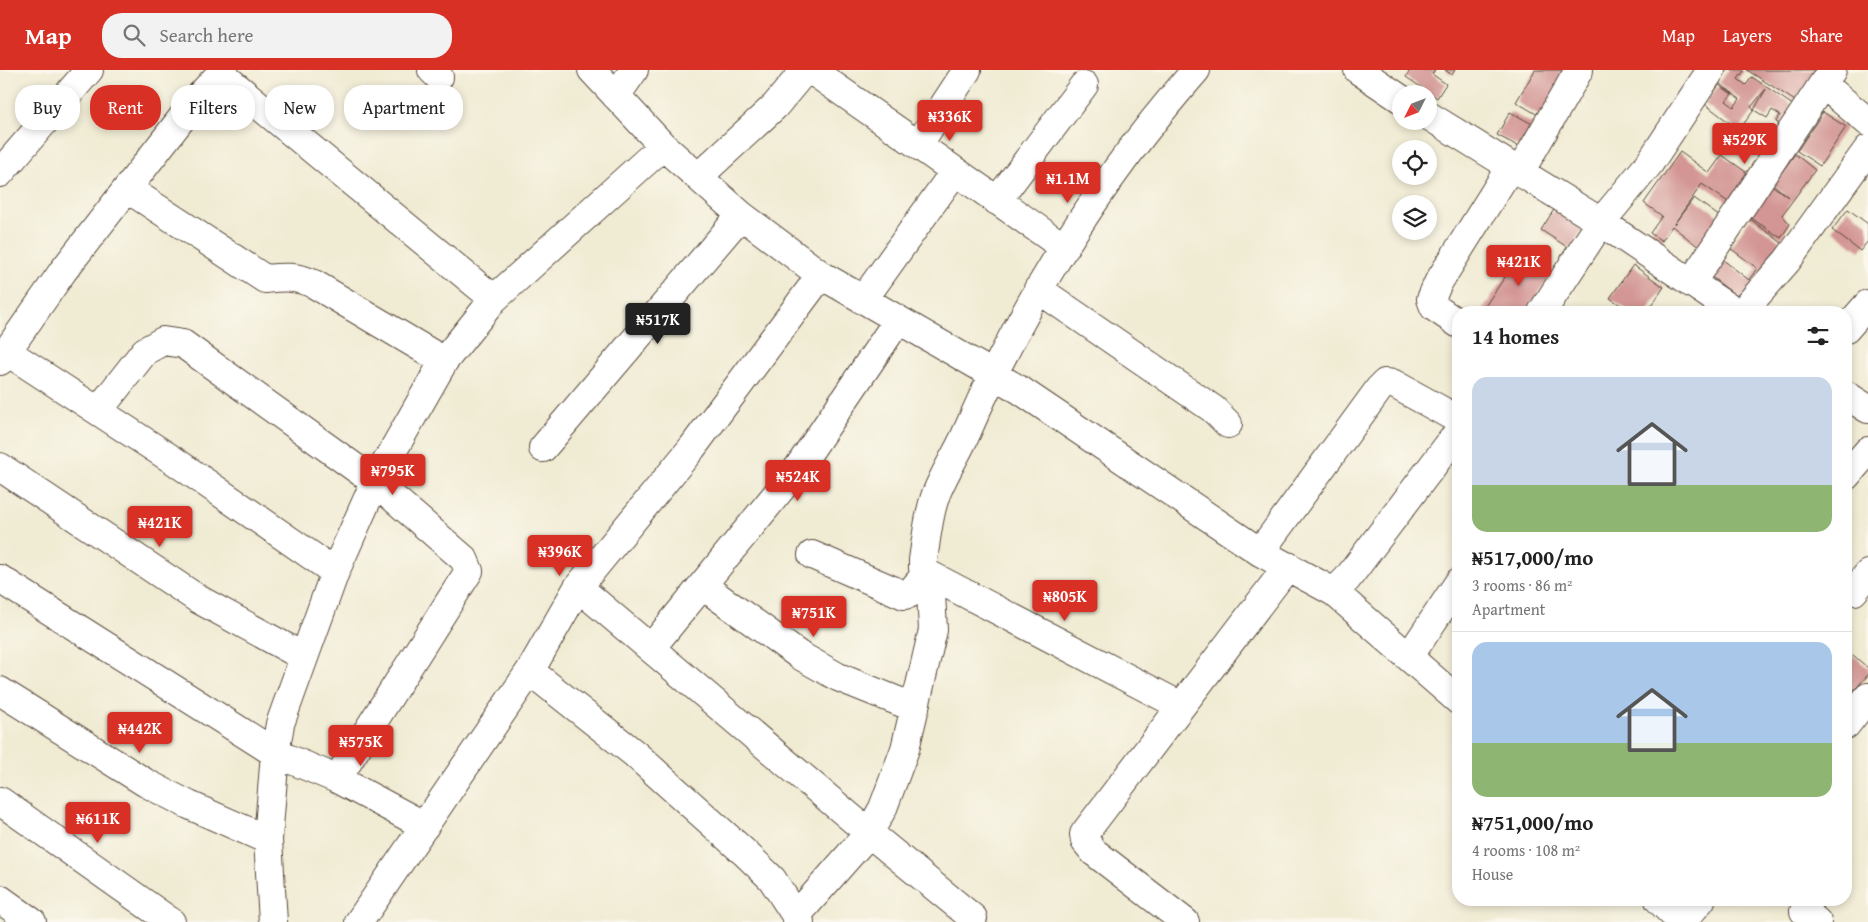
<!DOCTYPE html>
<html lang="en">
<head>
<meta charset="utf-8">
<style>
  :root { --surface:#fff; --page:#f2f2f2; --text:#222; --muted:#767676; --line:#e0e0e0; --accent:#d93025 }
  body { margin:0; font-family:"Gentium Book Plus",serif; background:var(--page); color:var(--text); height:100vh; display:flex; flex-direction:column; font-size:19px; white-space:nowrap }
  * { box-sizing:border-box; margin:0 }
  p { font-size:16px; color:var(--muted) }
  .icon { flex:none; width:28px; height:28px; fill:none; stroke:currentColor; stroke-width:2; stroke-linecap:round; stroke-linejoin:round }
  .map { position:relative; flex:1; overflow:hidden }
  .drawer { position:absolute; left:1452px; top:236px; width:400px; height:600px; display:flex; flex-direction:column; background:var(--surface); border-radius:20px; box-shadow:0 2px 8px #0003 }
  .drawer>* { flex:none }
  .top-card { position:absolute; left:15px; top:15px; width:475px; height:45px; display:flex; gap:10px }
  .needle { width:32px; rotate:228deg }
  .buttons { position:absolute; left:1392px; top:15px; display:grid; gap:10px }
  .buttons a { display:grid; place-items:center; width:45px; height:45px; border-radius:50%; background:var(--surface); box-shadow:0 2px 8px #0003; font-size:25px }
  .price { position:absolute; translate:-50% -42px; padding:0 11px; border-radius:5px; background:var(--accent); color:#fff; font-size:16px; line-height:32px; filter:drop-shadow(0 1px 2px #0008) }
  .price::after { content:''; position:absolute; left:50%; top:30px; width:15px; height:11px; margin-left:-8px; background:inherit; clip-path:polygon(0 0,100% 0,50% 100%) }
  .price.active { background:#222; color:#fff }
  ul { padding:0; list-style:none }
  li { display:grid; align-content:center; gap:10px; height:265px; padding:0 20px }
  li+li { border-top:1px solid var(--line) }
  li span { display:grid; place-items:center; height:155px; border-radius:15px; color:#555 }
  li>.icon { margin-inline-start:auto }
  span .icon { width:90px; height:90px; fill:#fffc; stroke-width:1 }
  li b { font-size:21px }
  h2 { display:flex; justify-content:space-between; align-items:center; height:60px; padding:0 20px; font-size:21px }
  .tag { padding:0 18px; border-radius:20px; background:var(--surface); box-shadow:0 2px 8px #0003; font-size:18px; line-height:45px }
  .tag.active { background:var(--accent); color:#fff }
  header { display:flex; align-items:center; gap:30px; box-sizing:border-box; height:70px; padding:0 25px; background:var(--accent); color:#fff }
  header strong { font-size:24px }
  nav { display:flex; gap:28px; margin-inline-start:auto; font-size:18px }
  .search { width:350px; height:45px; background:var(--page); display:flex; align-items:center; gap:12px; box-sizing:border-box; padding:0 18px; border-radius:20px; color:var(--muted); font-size:19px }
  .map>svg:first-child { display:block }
  .building { fill:#d39694; fill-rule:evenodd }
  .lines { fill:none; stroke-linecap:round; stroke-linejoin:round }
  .street-casing { stroke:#564739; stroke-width:30 }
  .street { stroke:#fff; stroke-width:28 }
</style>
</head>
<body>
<header>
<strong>Map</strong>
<div class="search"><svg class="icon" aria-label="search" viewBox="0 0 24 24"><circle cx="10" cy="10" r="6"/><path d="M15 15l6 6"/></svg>Search here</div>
<nav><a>Map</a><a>Layers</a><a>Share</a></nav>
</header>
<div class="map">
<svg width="1868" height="852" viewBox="0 0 1868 852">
  <rect width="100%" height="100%" fill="#fbf7ec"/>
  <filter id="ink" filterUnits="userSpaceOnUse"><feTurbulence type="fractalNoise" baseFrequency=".02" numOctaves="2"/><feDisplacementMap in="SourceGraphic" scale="10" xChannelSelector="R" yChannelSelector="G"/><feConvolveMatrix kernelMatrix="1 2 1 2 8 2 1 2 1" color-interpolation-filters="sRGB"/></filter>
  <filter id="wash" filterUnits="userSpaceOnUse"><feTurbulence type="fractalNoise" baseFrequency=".0096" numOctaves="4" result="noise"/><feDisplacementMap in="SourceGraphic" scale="20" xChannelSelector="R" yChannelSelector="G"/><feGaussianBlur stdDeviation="1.12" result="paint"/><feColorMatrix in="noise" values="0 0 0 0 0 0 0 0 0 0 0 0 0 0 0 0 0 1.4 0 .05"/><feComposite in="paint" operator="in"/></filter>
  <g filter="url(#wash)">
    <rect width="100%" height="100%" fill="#f0ebd3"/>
    <g id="blocks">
      <path class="building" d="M 1410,0 L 1435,0 L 1432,4 L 1446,14 L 1437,28 L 1406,7 Z
        M 1445,0 L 1455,0 L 1452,5 Z
        M 1535,0 L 1572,0 L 1543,48 L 1516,32 Z
        M 1728,0 L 1742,0 L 1744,1 L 1738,9 L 1746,15 L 1752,7 L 1800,40 L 1788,59 L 1776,52 L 1780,45 L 1772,40 L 1767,48 L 1754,40 L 1739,60 L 1705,34 L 1719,15 L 1732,24 L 1726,31 L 1734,37 L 1740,29 L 1719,13 ZM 1766,19 L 1754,40 L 1751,37 Z
        M 1747,0 L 1826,0 L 1803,36 Z
        M 1510,42 L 1538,57 L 1525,80 L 1497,65 Z
        M 1823,42 L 1846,57 L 1820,96 L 1797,81 Z
        M 1680,82 L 1709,103 L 1722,85 L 1753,107 L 1734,136 L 1702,114 L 1674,154 L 1694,128 L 1727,152 L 1705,182 L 1672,156 L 1662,171 L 1650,163 L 1662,146 L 1644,133 Z
        M 1795,84 L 1815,100 L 1782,145 L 1790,154 L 1781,168 L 1748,146 L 1770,114 L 1788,127 L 1773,114 Z
        M 1555,138 L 1584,157 L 1570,179 L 1541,160 Z
        M 1848,139 L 1868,154 L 1868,171 L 1860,181 L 1832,160 Z
        M 1750,149 L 1790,179 L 1748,235 L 1709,205 L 1722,189 L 1749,210 L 1757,198 L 1730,178 Z
        M 1522,182 L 1553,203 L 1525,242 L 1481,242 Z
        M 1633,195 L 1664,217 L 1647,242 L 1631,242 L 1610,228 Z
        M 1846,579 L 1868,598 L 1868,605 L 1846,629 Z"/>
    </g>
  </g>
  <g filter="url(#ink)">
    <use href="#blocks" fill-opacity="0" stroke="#564739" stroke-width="1"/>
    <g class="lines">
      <g class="street-casing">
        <path id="street" d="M 432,0 L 439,7
          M 592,0 L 663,76 L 741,145 L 821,205 L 1020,320 L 1260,482 L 1334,522 L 1459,631
          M 811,0 L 1065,178
          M 1358,0 L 1401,29
          M 221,4 L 494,229
          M 1823,14 L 1868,52
          M 616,26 L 634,0
          M 1429,46 L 1601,152 L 1735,242
          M 918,75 L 967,0
          M 1520,102 L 1579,0
          M 0,103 L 89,0
          M 698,107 L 775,36 L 805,0
          M 128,119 L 265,209 C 284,207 296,206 314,214 L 444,291
          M 997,131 L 1084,15
          M 1691,213 L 1832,0
          M 1038,219 L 1213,339 L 1228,354
          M 863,230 L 955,101
          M 1542,242 L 1601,152 L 1649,94 L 1711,0
          M 1742,242 L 1787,191 L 1868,79
          M 1459,254 L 1434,237 L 1431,229 L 1438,213 L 1511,96
          M 1846,259 L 1868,234
          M 6,281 L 176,392 L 335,502
          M 0,291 L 63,201 L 196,30 L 224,0
          M 1846,325 L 1868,339
          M 98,341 L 145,281 L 163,271 L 183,274 L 375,412 L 464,489 L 469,501 L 337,709
          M 543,378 L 741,145
          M 0,397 L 198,529 L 304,587
          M 1846,406 L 1868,381
          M 1260,482 L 1379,319 L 1385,313 L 1394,314 L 1459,350
          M 812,485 L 904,525 L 909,524 L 920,511 L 931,517
          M 930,505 L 1181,636
          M 0,509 L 275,683 L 337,709 L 425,756
          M 703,516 L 799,585 L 838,607 L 915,638
          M 578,517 L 869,763 L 973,848
          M 1846,519 L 1854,521 L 1868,504
          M 1334,522 L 1347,509 L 1459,361
          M 651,578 L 798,398 L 898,250
          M 1409,587 L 1459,512
          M 530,601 L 635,684 L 744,782 L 772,809 L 800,852
          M 0,621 L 146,713 L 189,735 L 268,770
          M 1846,655 L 1868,627
          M 0,731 L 171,852
          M 0,829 L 32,852
          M 1659,830 L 1681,852
          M 1804,841 L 1817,852
          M 796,846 L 869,763 L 883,738 L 905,679 L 933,560 L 930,505 L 923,498 L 923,490 C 926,471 928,449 934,430 C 940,410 956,386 965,366 C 1023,233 1100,109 1196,0
          M 273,852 L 268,770 L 275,683 L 280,654 L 335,502 L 375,412 L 444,291 L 494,229 L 663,76
          M 359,852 L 530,601 L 578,517 L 692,378 L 821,205
          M 1185,852 L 1094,782 L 1085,771 L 1084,764 L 1288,496
          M 1682,852 L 1701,830"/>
      </g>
      <use href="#street" class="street"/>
    </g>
  </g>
</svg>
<div class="buttons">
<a><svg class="needle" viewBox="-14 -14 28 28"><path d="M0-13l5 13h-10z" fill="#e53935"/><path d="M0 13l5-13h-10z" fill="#767676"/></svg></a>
<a><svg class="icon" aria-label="locate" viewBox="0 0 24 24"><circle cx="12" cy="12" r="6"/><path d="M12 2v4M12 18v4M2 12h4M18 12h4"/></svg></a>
<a><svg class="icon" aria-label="layers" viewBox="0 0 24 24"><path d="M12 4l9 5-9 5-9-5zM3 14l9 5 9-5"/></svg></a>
</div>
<b class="price" style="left:950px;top:72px">₦336K</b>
<b class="price" style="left:1745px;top:95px">₦529K</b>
<b class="price" style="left:1068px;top:134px">₦1.1M</b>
<b class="price" style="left:1519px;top:217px">₦421K</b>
<b class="price active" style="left:658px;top:275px">₦517K</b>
<b class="price" style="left:393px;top:426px">₦795K</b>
<b class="price" style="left:798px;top:432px">₦524K</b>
<b class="price" style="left:160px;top:478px">₦421K</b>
<b class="price" style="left:560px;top:507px">₦396K</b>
<b class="price" style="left:1065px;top:552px">₦805K</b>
<b class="price" style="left:814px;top:568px">₦751K</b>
<b class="price" style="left:140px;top:684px">₦442K</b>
<b class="price" style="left:361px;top:697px">₦575K</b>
<b class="price" style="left:98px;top:774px">₦611K</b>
<div class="top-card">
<a class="tag">Buy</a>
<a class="tag active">Rent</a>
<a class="tag">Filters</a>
<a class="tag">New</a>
<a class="tag">Apartment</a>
</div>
<section class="drawer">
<h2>14 homes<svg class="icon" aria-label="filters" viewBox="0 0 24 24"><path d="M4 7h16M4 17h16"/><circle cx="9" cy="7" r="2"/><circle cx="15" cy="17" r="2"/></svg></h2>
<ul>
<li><span style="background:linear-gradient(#c9d6e8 70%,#8fb573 0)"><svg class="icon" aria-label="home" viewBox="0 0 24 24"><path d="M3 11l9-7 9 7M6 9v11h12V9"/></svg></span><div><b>₦517,000/mo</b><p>3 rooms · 86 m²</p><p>Apartment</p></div></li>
<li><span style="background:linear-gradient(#a9c7e8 65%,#8fb573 0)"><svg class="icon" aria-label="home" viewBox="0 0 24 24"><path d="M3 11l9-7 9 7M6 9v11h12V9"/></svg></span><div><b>₦751,000/mo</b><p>4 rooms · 108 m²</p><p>House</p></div></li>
</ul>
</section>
</div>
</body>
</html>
